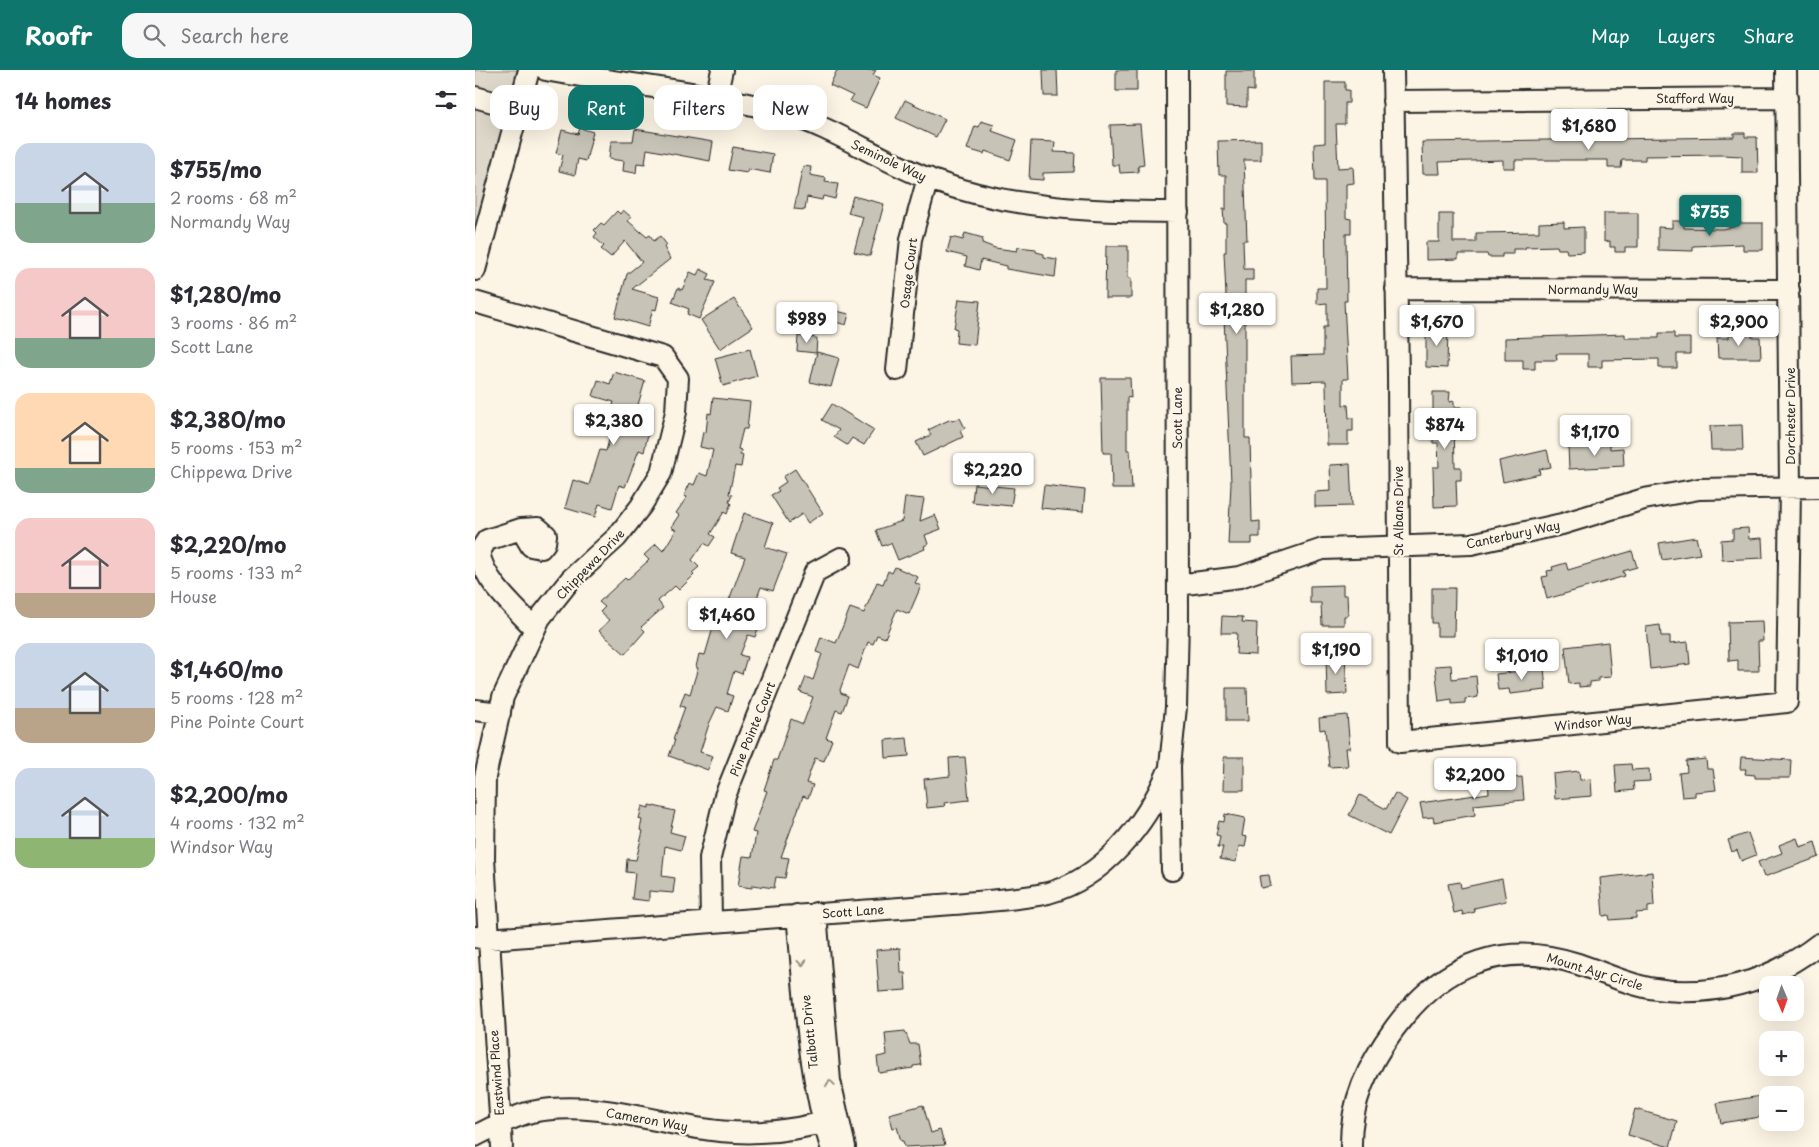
<!DOCTYPE html>
<html lang="en">
<head>
<meta charset="utf-8">
<style>
  :root { --surface:#fff; --page:#f7f7f7; --text:#2b2b33; --muted:#7c7c81; --accent:#0f766e }
  body { margin:0; font-family:"Playpen Sans",sans-serif; background:var(--page); color:var(--text); height:100vh; display:flex; flex-direction:column; font-size:19px; white-space:nowrap }
  * { box-sizing:border-box; margin:0 }
  p { font-size:16px; color:var(--muted) }
  .icon { flex:none; width:28px; height:28px; fill:none; stroke:currentColor; stroke-width:2; stroke-linecap:round; stroke-linejoin:round }
  .map { position:relative; flex:1; overflow:hidden }
  .drawer { display:flex; flex-direction:column; background:var(--surface); width:475px }
  .drawer>* { flex:none }
  .top-card { position:absolute; left:15px; top:15px; width:475px; height:45px; display:flex; gap:10px }
  .needle { width:32px; rotate:178deg }
  .buttons { position:absolute; left:1284px; top:906px; display:grid; gap:10px }
  .buttons a { display:grid; place-items:center; width:45px; height:45px; border-radius:10px; background:var(--surface); box-shadow:0 5px 20px #0002; font-size:25px }
  .price { position:absolute; translate:-50% -42px; padding:0 11px; border-radius:5px; background:#fff; color:#222; font-size:16px; line-height:32px; filter:drop-shadow(0 1px 2px #0008) }
  .price::after { content:''; position:absolute; left:50%; top:30px; width:15px; height:11px; margin-left:-8px; background:inherit; clip-path:polygon(0 0,100% 0,50% 100%) }
  .price.active { background:var(--accent); color:#fff }
  ul { padding:0; list-style:none }
  li { display:flex; align-items:center; gap:15px; height:125px; padding:0 15px }
  li span { display:grid; place-items:center; flex:none; width:140px; height:100px; border-radius:15px; color:#555 }
  li>.icon { margin-inline-start:auto }
  span .icon { width:60px; height:60px; fill:#fffc; stroke-width:1 }
  li b { font-size:21px }
  h2 { display:flex; justify-content:space-between; align-items:center; height:60px; padding:0 15px; font-size:21px }
  .chip { padding:0 18px; border-radius:15px; background:var(--surface); box-shadow:0 5px 20px #0002; font-size:18px; line-height:45px }
  .chip.active { background:var(--accent); color:#fff }
  header { display:flex; align-items:center; gap:30px; box-sizing:border-box; height:70px; padding:0 25px; background:var(--accent); color:#fff }
  header strong { font-size:24px }
  nav { display:flex; gap:28px; margin-inline-start:auto; font-size:18px }
  .search { width:350px; height:45px; background:var(--page); display:flex; align-items:center; gap:12px; box-sizing:border-box; padding:0 18px; border-radius:15px; color:var(--muted); font-size:19px }
  main { display:flex; flex:1; min-height:0 }
  .map>svg:first-child { display:block }
  .green { fill:#ded8ca; stroke:#84827a }
  .building { fill:#c8c3b7; stroke:#2b2b2b }
  .lines { fill:none; stroke-linecap:round; stroke-linejoin:round }
  .minor-casing { stroke:#2b2b2b; stroke-width:24 }
  .minor { stroke:#fcf5e5; stroke-width:20 }
  .oneway { stroke:#949088 }
  .labels { text-anchor:middle; dominant-baseline:central; stroke-width:4.5; stroke-linejoin:round; paint-order:stroke }
  .street-label { font-size:12px; fill:#2b2b2b; stroke:#fcf5e5 }
</style>
</head>
<body>
<header>
<strong>Roofr</strong>
<div class="search"><svg class="icon" aria-label="search" viewBox="0 0 24 24"><circle cx="10" cy="10" r="6"/><path d="M15 15l6 6"/></svg>Search here</div>
<nav><a>Map</a><a>Layers</a><a>Share</a></nav>
</header>
<main>
<section class="drawer">
<h2>14 homes<svg class="icon" aria-label="filters" viewBox="0 0 24 24"><path d="M4 7h16M4 17h16"/><circle cx="9" cy="7" r="2"/><circle cx="15" cy="17" r="2"/></svg></h2>
<ul>
<li><span style="background:linear-gradient(#c9d6e8 60%,#7fa58c 0)"><svg class="icon" aria-label="home" viewBox="0 0 24 24"><path d="M3 11l9-7 9 7M6 9v11h12V9"/></svg></span><div><b>$755/mo</b><p>2 rooms · 68 m²</p><p>Normandy Way</p></div></li>
<li><span style="background:linear-gradient(#f6c9c9 70%,#7fa58c 0)"><svg class="icon" aria-label="home" viewBox="0 0 24 24"><path d="M3 11l9-7 9 7M6 9v11h12V9"/></svg></span><div><b>$1,280/mo</b><p>3 rooms · 86 m²</p><p>Scott Lane</p></div></li>
<li><span style="background:linear-gradient(#ffd9b3 75%,#7fa58c 0)"><svg class="icon" aria-label="home" viewBox="0 0 24 24"><path d="M3 11l9-7 9 7M6 9v11h12V9"/></svg></span><div><b>$2,380/mo</b><p>5 rooms · 153 m²</p><p>Chippewa Drive</p></div></li>
<li><span style="background:linear-gradient(#f6c9c9 75%,#b9a48a 0)"><svg class="icon" aria-label="home" viewBox="0 0 24 24"><path d="M3 11l9-7 9 7M6 9v11h12V9"/></svg></span><div><b>$2,220/mo</b><p>5 rooms · 133 m²</p><p>House</p></div></li>
<li><span style="background:linear-gradient(#c9d6e8 65%,#b9a48a 0)"><svg class="icon" aria-label="home" viewBox="0 0 24 24"><path d="M3 11l9-7 9 7M6 9v11h12V9"/></svg></span><div><b>$1,460/mo</b><p>5 rooms · 128 m²</p><p>Pine Pointe Court</p></div></li>
<li><span style="background:linear-gradient(#c9d6e8 70%,#8fb573 0)"><svg class="icon" aria-label="home" viewBox="0 0 24 24"><path d="M3 11l9-7 9 7M6 9v11h12V9"/></svg></span><div><b>$2,200/mo</b><p>4 rooms · 132 m²</p><p>Windsor Way</p></div></li>
</ul>
</section>
<div class="map">
<svg width="1344" height="1077" viewBox="0 0 1344 1077">
  <rect width="100%" height="100%" fill="#fcf5e5"/>
  <filter id="ink" filterUnits="userSpaceOnUse"><feTurbulence type="fractalNoise" baseFrequency=".02" numOctaves="2"/><feDisplacementMap in="SourceGraphic" scale="10" xChannelSelector="R" yChannelSelector="G"/><feConvolveMatrix kernelMatrix="1 2 1 2 8 2 1 2 1" color-interpolation-filters="sRGB"/></filter>
  <g filter="url(#ink)">
    <path class="green" d="M 0,0 L 46,0 L 0,171 Z"/>
    <path class="building" d="M 362,0 L 401,0 L 398,5 L 405,8 L 391,38 L 375,31 L 378,26 L 355,15 Z
      M 568,0 L 582,0 L 583,26 L 569,26 Z
      M 641,0 L 662,0 L 662,21 L 641,21 Z
      M 751,1 L 779,1 L 779,21 L 772,20 L 772,37 L 751,36 Z
      M 850,12 L 870,12 L 870,20 L 874,20 L 874,33 L 870,33 L 870,54 L 861,54 L 863,98 L 878,97 L 879,113 L 871,114 L 871,148 L 876,149 L 876,164 L 871,164 L 872,231 L 869,231 L 873,309 L 868,309 L 868,335 L 873,335 L 874,348 L 878,348 L 878,361 L 873,361 L 873,375 L 852,375 L 851,311 L 817,312 L 816,286 L 848,285 L 848,257 L 852,257 L 852,233 L 842,234 L 842,218 L 851,218 L 850,111 L 840,111 L 839,74 L 850,73 Z
      M 430,30 L 470,49 L 461,67 L 421,48 Z
      M 506,51 L 519,55 L 517,61 L 542,70 L 535,90 L 510,81 L 509,84 L 492,79 L 500,56 L 504,57 Z
      M 665,54 L 669,95 L 663,96 L 664,102 L 645,103 L 644,95 L 637,95 L 635,55 Z
      M 105,58 L 118,62 L 111,91 L 103,89 L 100,105 L 84,101 L 88,85 L 81,83 L 87,60 L 103,64 Z
      M 160,59 L 238,72 L 235,91 L 172,79 L 170,94 L 162,93 L 161,103 L 148,101 L 149,91 L 134,89 L 136,71 L 158,71 Z
      M 1259,63 L 1270,63 L 1270,67 L 1282,67 L 1283,103 L 1267,103 L 1267,86 L 1247,85 L 1170,86 L 1170,90 L 1147,90 L 1146,98 L 1133,98 L 1133,90 L 1040,90 L 1040,98 L 1028,98 L 1028,90 L 964,92 L 965,104 L 948,104 L 947,72 L 1259,67 Z
      M 786,70 L 786,90 L 769,90 L 772,170 L 768,170 L 769,199 L 778,199 L 778,210 L 770,210 L 770,368 L 775,368 L 777,452 L 785,451 L 785,467 L 777,467 L 777,474 L 753,474 L 756,413 L 749,247 L 752,247 L 749,182 L 751,182 L 751,153 L 749,153 L 748,139 L 751,139 L 751,105 L 744,105 L 743,71 Z
      M 556,71 L 580,72 L 579,82 L 600,83 L 599,102 L 568,103 L 568,110 L 554,109 Z
      M 258,77 L 298,84 L 295,103 L 273,99 L 272,103 L 253,100 Z
      M 328,96 L 336,97 L 335,105 L 351,108 L 350,112 L 363,114 L 360,129 L 348,126 L 347,130 L 332,127 L 330,140 L 319,139 Z
      M 378,126 L 409,134 L 395,186 L 379,182 L 388,147 L 373,143 Z
      M 148,140 L 156,147 L 153,151 L 172,167 L 175,165 L 179,171 L 185,166 L 192,175 L 189,177 L 195,189 L 157,219 L 184,227 L 181,240 L 178,239 L 173,257 L 140,247 L 152,204 L 167,192 L 150,171 L 136,187 L 126,179 L 129,176 L 119,167 L 122,163 L 119,160 L 126,153 L 129,155 L 142,141 L 145,144 Z
      M 1129,143 L 1163,143 L 1163,177 L 1150,177 L 1150,182 L 1140,182 L 1140,177 L 1135,177 L 1135,171 L 1129,172 Z
      M 964,144 L 978,144 L 978,172 L 1001,172 L 1001,163 L 1064,162 L 1064,153 L 1089,152 L 1089,158 L 1109,157 L 1109,182 L 1092,183 L 1091,179 L 1083,179 L 1082,176 L 1050,177 L 1050,179 L 1038,179 L 1038,184 L 1027,184 L 1027,187 L 1013,187 L 1012,184 L 983,184 L 983,189 L 951,190 L 951,172 L 964,172 Z
      M 1197,151 L 1209,151 L 1209,158 L 1247,159 L 1259,157 L 1259,153 L 1288,153 L 1288,180 L 1268,180 L 1268,174 L 1218,176 L 1218,181 L 1183,180 L 1183,157 L 1197,158 Z
      M 490,163 L 508,168 L 507,173 L 520,178 L 542,181 L 543,177 L 561,179 L 561,182 L 569,184 L 569,187 L 582,189 L 580,207 L 531,199 L 531,196 L 506,190 L 504,200 L 490,196 L 492,187 L 472,182 L 476,167 L 488,170 Z
      M 631,176 L 653,176 L 653,208 L 656,208 L 656,228 L 630,228 Z
      M 225,199 L 235,204 L 232,210 L 240,212 L 224,249 L 212,244 L 214,239 L 197,232 L 203,218 L 207,220 L 215,202 L 222,205 Z
      M 259,229 L 278,257 L 245,279 L 226,250 Z
      M 484,229 L 505,231 L 500,275 L 481,273 L 482,259 L 479,258 Z
      M 357,240 L 374,244 L 371,255 L 354,250 Z
      M 951,256 L 973,256 L 972,298 L 951,297 Z
      M 1184,263 L 1199,263 L 1199,268 L 1215,268 L 1215,284 L 1202,284 L 1202,298 L 1184,298 L 1184,289 L 1127,290 L 1127,297 L 1113,297 L 1113,284 L 1081,284 L 1082,290 L 1060,290 L 1060,299 L 1048,299 L 1048,290 L 1030,290 L 1030,268 L 1150,264 L 1150,268 L 1184,268 Z
      M 1254,264 L 1277,264 L 1277,267 L 1285,267 L 1286,288 L 1243,288 L 1242,268 L 1254,268 Z
      M 323,266 L 342,268 L 341,283 L 322,281 Z
      M 275,279 L 282,306 L 248,316 L 240,288 Z
      M 342,282 L 364,288 L 356,317 L 335,312 Z
      M 139,302 L 170,311 L 160,345 L 175,349 L 173,354 L 175,355 L 169,382 L 164,380 L 150,417 L 144,415 L 137,438 L 124,434 L 120,447 L 90,438 L 98,410 L 114,415 L 125,380 L 131,381 L 137,359 L 131,357 L 139,332 L 118,326 L 123,310 L 135,314 Z
      M 626,308 L 655,308 L 656,328 L 652,327 L 652,380 L 655,380 L 657,419 L 637,419 L 636,383 L 628,383 Z
      M 958,322 L 975,322 L 974,332 L 979,331 L 979,337 L 986,337 L 986,351 L 979,352 L 980,397 L 986,397 L 986,410 L 981,410 L 982,436 L 959,437 L 958,397 L 964,397 L 963,373 L 958,373 Z
      M 238,328 L 275,332 L 272,359 L 268,359 L 263,379 L 266,380 L 265,385 L 268,385 L 266,397 L 260,396 L 254,424 L 257,425 L 254,432 L 256,433 L 252,444 L 249,442 L 235,464 L 240,467 L 234,476 L 229,473 L 217,490 L 224,497 L 217,503 L 219,505 L 204,520 L 200,516 L 183,531 L 188,538 L 166,557 L 170,561 L 150,584 L 124,561 L 134,550 L 125,542 L 130,537 L 124,532 L 150,508 L 152,510 L 174,490 L 169,485 L 181,474 L 188,481 L 201,460 L 196,457 L 204,445 L 201,443 L 212,427 L 209,426 L 215,413 L 219,415 L 224,403 L 232,406 L 238,380 L 225,377 L 228,362 L 231,363 L 233,343 L 236,344 Z
      M 357,334 L 399,360 L 389,375 L 377,368 L 372,375 L 359,367 L 364,360 L 347,350 Z
      M 485,348 L 490,358 L 485,361 L 488,367 L 448,386 L 441,372 L 456,365 L 453,360 L 476,349 L 477,351 Z
      M 1267,355 L 1268,380 L 1236,380 L 1235,356 Z
      M 1135,374 L 1135,379 L 1148,378 L 1149,396 L 1094,399 L 1093,376 Z
      M 1072,380 L 1076,397 L 1064,399 L 1065,404 L 1028,412 L 1024,391 Z
      M 875,394 L 877,436 L 840,437 L 840,422 L 856,421 L 855,395 Z
      M 320,399 L 348,443 L 333,453 L 327,444 L 314,453 L 296,425 L 304,421 L 302,418 L 311,412 L 308,407 Z
      M 499,414 L 539,418 L 536,436 L 497,432 Z
      M 569,415 L 610,420 L 608,442 L 566,438 Z
      M 430,427 L 449,429 L 445,451 L 460,445 L 466,459 L 450,465 L 453,474 L 449,476 L 450,479 L 423,490 L 416,473 L 407,476 L 401,460 L 427,451 Z
      M 269,443 L 298,453 L 290,477 L 312,484 L 298,521 L 286,517 L 276,544 L 287,548 L 280,567 L 273,565 L 265,585 L 272,587 L 267,604 L 259,601 L 252,624 L 258,626 L 253,641 L 242,637 L 234,654 L 225,682 L 238,686 L 233,700 L 194,686 L 200,670 L 198,670 L 210,637 L 205,636 L 210,622 L 215,624 L 223,598 L 221,597 L 224,584 L 230,585 L 237,561 L 240,551 L 232,548 L 237,533 L 246,537 L 248,531 L 253,533 L 270,487 L 256,483 Z
      M 1273,458 L 1274,469 L 1287,468 L 1288,488 L 1247,490 L 1246,470 L 1258,469 L 1258,459 Z
      M 1221,467 L 1225,484 L 1187,490 L 1184,473 Z
      M 1157,481 L 1162,497 L 1148,501 L 1150,506 L 1072,529 L 1067,507 L 1073,506 L 1072,501 L 1078,500 L 1077,497 L 1091,493 L 1093,500 Z
      M 420,497 L 443,507 L 440,513 L 446,516 L 434,544 L 422,539 L 410,568 L 402,565 L 398,574 L 393,572 L 383,599 L 374,595 L 365,620 L 366,623 L 373,626 L 367,642 L 361,640 L 351,668 L 357,670 L 349,691 L 340,688 L 331,713 L 338,715 L 333,728 L 328,726 L 306,787 L 314,788 L 310,808 L 301,807 L 299,818 L 277,815 L 277,818 L 263,816 L 268,786 L 277,787 L 281,763 L 277,762 L 292,721 L 289,720 L 299,690 L 302,690 L 316,649 L 328,654 L 338,627 L 325,622 L 331,607 L 338,610 L 347,584 L 341,582 L 346,567 L 361,573 L 375,538 L 389,543 L 402,512 L 408,514 L 413,501 L 417,503 Z
      M 868,515 L 868,525 L 872,525 L 873,546 L 869,546 L 869,555 L 847,555 L 846,533 L 835,533 L 835,516 Z
      M 957,518 L 980,518 L 979,566 L 962,566 L 962,553 L 957,553 Z
      M 747,546 L 768,547 L 767,552 L 782,553 L 781,585 L 761,584 L 762,563 L 746,563 Z
      M 1287,551 L 1288,571 L 1283,571 L 1284,601 L 1263,601 L 1263,590 L 1254,591 L 1253,552 Z
      M 1185,555 L 1186,566 L 1195,566 L 1195,574 L 1213,572 L 1215,594 L 1175,599 L 1171,557 Z
      M 1133,572 L 1136,607 L 1123,608 L 1123,611 L 1115,612 L 1115,616 L 1104,617 L 1104,613 L 1094,614 L 1090,577 Z
      M 870,584 L 872,624 L 852,625 L 851,585 Z
      M 976,595 L 977,609 L 1001,606 L 1003,627 L 990,629 L 990,633 L 977,634 L 977,630 L 964,632 L 960,596 Z
      M 1069,598 L 1071,620 L 1035,624 L 1034,619 L 1023,620 L 1021,604 Z
      M 751,618 L 772,618 L 773,651 L 751,651 Z
      M 872,645 L 875,678 L 871,678 L 873,696 L 854,697 L 850,659 L 845,660 L 844,648 Z
      M 432,668 L 434,686 L 411,688 L 410,670 Z
      M 490,687 L 494,730 L 469,733 L 470,736 L 452,738 L 449,709 L 475,706 L 474,688 Z
      M 749,687 L 769,687 L 769,720 L 748,720 Z
      M 1266,687 L 1316,690 L 1315,708 L 1280,708 L 1280,705 L 1270,704 L 1271,699 L 1265,699 Z
      M 1231,689 L 1232,699 L 1238,699 L 1241,720 L 1220,722 L 1220,726 L 1207,727 L 1204,703 L 1212,702 L 1211,691 Z
      M 1156,694 L 1157,700 L 1174,699 L 1175,711 L 1158,712 L 1159,720 L 1142,722 L 1140,695 Z
      M 1104,701 L 1105,710 L 1116,709 L 1117,726 L 1080,729 L 1078,704 Z
      M 1038,704 L 1038,708 L 1047,707 L 1049,730 L 999,735 L 1000,745 L 959,752 L 958,747 L 948,748 L 945,733 L 1014,723 L 1013,711 L 1021,711 L 1021,706 Z
      M 920,723 L 932,730 L 914,765 L 874,745 L 885,725 L 911,739 Z
      M 174,735 L 200,741 L 195,762 L 210,766 L 206,780 L 190,776 L 187,806 L 200,808 L 198,823 L 174,821 L 174,831 L 157,829 L 160,803 L 151,802 L 152,789 L 161,790 L 168,761 L 165,760 L 167,750 L 164,749 L 167,736 L 174,738 Z
      M 750,744 L 770,748 L 767,766 L 772,767 L 770,777 L 764,776 L 761,792 L 745,789 L 748,777 L 743,777 L 745,766 L 741,765 L 744,751 L 749,752 Z
      M 1273,763 L 1281,785 L 1266,791 L 1262,780 L 1257,782 L 1253,770 Z
      M 1322,768 L 1325,777 L 1340,772 L 1344,787 L 1289,807 L 1283,792 L 1307,783 L 1304,775 Z
      M 1177,802 L 1179,836 L 1173,837 L 1173,842 L 1161,843 L 1161,848 L 1135,850 L 1134,845 L 1128,846 L 1125,808 Z
      M 794,805 L 796,816 L 786,818 L 784,806 Z
      M 1027,809 L 1031,831 L 999,838 L 1000,842 L 988,845 L 987,841 L 979,843 L 973,814 L 985,812 L 986,818 Z
      M 425,878 L 426,903 L 430,903 L 431,920 L 404,922 L 401,880 Z
      M 430,961 L 435,974 L 443,974 L 446,995 L 438,996 L 438,998 L 404,1003 L 402,987 L 412,985 L 410,963 Z
      M 1292,1025 L 1292,1046 L 1246,1053 L 1242,1033 Z
      M 448,1035 L 456,1063 L 465,1060 L 470,1075 L 430,1077 L 428,1071 L 426,1071 L 422,1057 L 418,1058 L 414,1044 Z
      M 1160,1039 L 1202,1051 L 1195,1077 L 1153,1065 Z"/>
    <g class="lines">
      <g class="minor-casing">
        <path id="minor" d="M 71,0 C 150,15 231,21 309,43 C 361,59 406,91 457,110 C 535,139 621,142 703,142
          M 918,0 L 923,304 L 925,672 L 1312,632 L 1315,417 L 1311,0
          M 0,27 L 43,39
          M 241,27 L 247,0
          M 918,31 L 1312,28
          M 0,200 L 54,0
          M 921,219 L 1314,220
          M 0,232 L 188,287 L 203,308 L 201,342 L 186,403 L 166,436 L 142,467 L 96,509 L 65,548 L 28,627 L 10,707 L 9,789 L 27,1077
          M 422,300 L 436,169 L 453,108
          M 46,459 L 56,476 L 66,478 L 70,473 L 71,465 L 63,458 L 46,459 L 12,470 L 4,482 C 9,512 40,537 60,559
          M 703,515 L 765,507 L 848,479 L 996,474 L 1087,454 L 1169,429 L 1224,419 L 1344,417
          M 0,640 L 25,643
          M 697,800 L 695,696 L 701,637 L 703,549 L 702,0
          M 341,843 L 355,1011 L 370,1077
          M 322,845 C 330,923 332,1002 356,1077
          M 236,851 L 235,788 L 250,726 L 340,502 L 366,488
          M 0,867 L 13,869 L 478,834 C 509,831 542,830 573,823 C 629,808 671,754 693,702
          M 0,1066 C 18,1057 36,1047 56,1042 C 112,1030 167,1049 222,1058 C 269,1066 317,1063 362,1048
          M 876,1077 C 875,1032 893,995 919,959 C 966,895 1026,869 1103,894 C 1127,902 1149,913 1174,918 C 1236,929 1295,912 1344,874"/>
      </g>
      <use href="#minor" class="minor"/>
    </g>
    <defs><path id="oneway-chevron" d="M-2-3.5L2.5 0L-2 3.5" fill="none" stroke-width="1.6" stroke-linecap="round" stroke-linejoin="round" transform="scale(1.25)"/></defs>
    <g class="oneway">
      <use href="#oneway-chevron" transform="translate(327 893) rotate(85)"/>
      <use href="#oneway-chevron" transform="translate(355 1013) rotate(-98)"/>
    </g>
  </g>
  <g class="labels">
    <g class="street-label">
      <text x="1220" y="28">Stafford Way</text>
      <text transform="translate(414 90) rotate(25)">Seminole Way</text>
      <text transform="translate(433 203) rotate(-83)">Osage Court</text>
      <text x="1118" y="219">Normandy Way</text>
      <text transform="translate(1315 346) rotate(-90)">Dorchester Drive</text>
      <text transform="translate(702 348) rotate(-90)">Scott Lane</text>
      <text transform="translate(923 441) rotate(-90)">St Albans Drive</text>
      <text transform="translate(1038 464) rotate(-12)">Canterbury Way</text>
      <text transform="translate(115 494) rotate(-46)">Chippewa Drive</text>
      <text transform="translate(1118 652) rotate(-6)">Windsor Way</text>
      <text transform="translate(277 659) rotate(-68)">Pine Pointe Court</text>
      <text transform="translate(378 841) rotate(-4)">Scott Lane</text>
      <text transform="translate(1120 901) rotate(17)">Mount Ayr Circle</text>
      <text transform="translate(334 962) rotate(-96)">Talbott Drive</text>
      <text transform="translate(21 1003) rotate(-94)">Eastwind Place</text>
      <text transform="translate(172 1049) rotate(10)">Cameron Way</text>
    </g>
  </g>
</svg>
<div class="buttons">
<a><svg class="needle" viewBox="-14 -14 28 28"><path d="M0-13l5 13h-10z" fill="#e53935"/><path d="M0 13l5-13h-10z" fill="#7c7c81"/></svg></a>
<a>+</a>
<a>−</a>
</div>
<b class="price" style="left:1114px;top:81px">$1,680</b>
<b class="price active" style="left:1235px;top:167px">$755</b>
<b class="price" style="left:762px;top:265px">$1,280</b>
<b class="price" style="left:332px;top:274px">$989</b>
<b class="price" style="left:962px;top:277px">$1,670</b>
<b class="price" style="left:1264px;top:277px">$2,900</b>
<b class="price" style="left:139px;top:376px">$2,380</b>
<b class="price" style="left:970px;top:380px">$874</b>
<b class="price" style="left:1120px;top:387px">$1,170</b>
<b class="price" style="left:518px;top:425px">$2,220</b>
<b class="price" style="left:252px;top:570px">$1,460</b>
<b class="price" style="left:861px;top:605px">$1,190</b>
<b class="price" style="left:1047px;top:611px">$1,010</b>
<b class="price" style="left:1000px;top:730px">$2,200</b>
<div class="top-card">
<a class="chip">Buy</a>
<a class="chip active">Rent</a>
<a class="chip">Filters</a>
<a class="chip">New</a>
</div>
</div>
</main>
</body>
</html>
